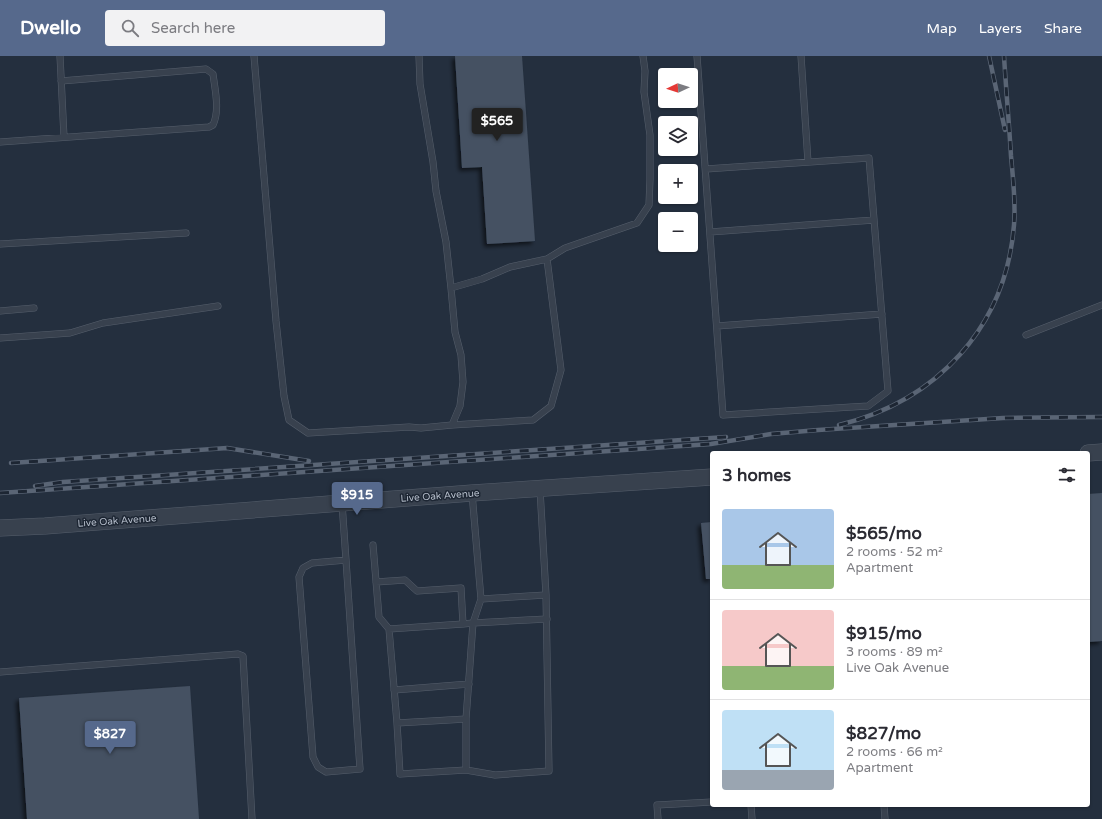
<!DOCTYPE html>
<html lang="en">
<head>
<meta charset="utf-8">
<style>
  :root { --surface:#fff; --page:#f2f2f3; --text:#2b2b33; --muted:#7c7c81; --line:#e1e1e2; --accent:#56698c }
  body { margin:0; font-family:"Varela Round",sans-serif; background:var(--page); color:var(--text); height:100vh; display:flex; flex-direction:column; font-size:15px; white-space:nowrap }
  * { box-sizing:border-box; margin:0 }
  p { font-size:13px; color:var(--muted) }
  .icon { flex:none; width:22px; height:22px; fill:none; stroke:currentColor; stroke-width:2; stroke-linecap:round; stroke-linejoin:round }
  .map { position:relative; flex:1; overflow:hidden }
  .sheet { position:absolute; left:710px; top:395px; width:380px; height:356px; display:flex; flex-direction:column; background:var(--surface); border-radius:4px; box-shadow:0 1px 3px #0004 }
  .sheet>* { flex:none }
  .needle { width:26px; rotate:266deg }
  .fabs { position:absolute; left:658px; top:12px; display:grid; gap:8px }
  .fabs a { display:grid; place-items:center; width:40px; height:40px; border-radius:4px; background:var(--surface); box-shadow:0 1px 3px #0004; font-size:20px }
  .price { position:absolute; translate:-50% -34px; padding:0 9px; border-radius:4px; background:var(--accent); color:#fff; font-size:13px; line-height:26px; filter:drop-shadow(0 1px 2px #0008) }
  .price::after { content:''; position:absolute; left:50%; top:24px; width:12px; height:9px; margin-left:-6px; background:inherit; clip-path:polygon(0 0,100% 0,50% 100%) }
  .price.on { background:#222; color:#fff }
  ul { padding:0; list-style:none }
  li { display:flex; align-items:center; gap:12px; height:100px; padding:0 12px }
  li+li { border-top:1px solid var(--line) }
  li span { display:grid; place-items:center; flex:none; width:112px; height:80px; border-radius:4px; color:#555 }
  li>.icon { margin-inline-start:auto }
  span .icon { width:48px; height:48px; fill:#fffc; stroke-width:1 }
  li b { font-size:17px }
  h2 { display:flex; justify-content:space-between; align-items:center; height:48px; padding:0 12px; font-size:17px }
  header { display:flex; align-items:center; gap:24px; box-sizing:border-box; height:56px; padding:0 20px; background:var(--accent); color:#fff }
  header strong { font-size:19px }
  nav { display:flex; gap:22px; margin-inline-start:auto; font-size:14px }
  .search { width:280px; height:36px; background:var(--page); display:flex; align-items:center; gap:10px; box-sizing:border-box; padding:0 14px; border-radius:4px; color:var(--muted); font-size:15px }
  .map>svg:first-child { display:block }
  .building { fill:#455162; filter:url(#shadow) }
  .lines { fill:none; stroke-linecap:round; stroke-linejoin:round }
  .service-casing { stroke:#565f6c; stroke-width:7 }
  .tertiary-casing { stroke:#565f6c; stroke-width:17 }
  .service { stroke:#38414e; stroke-width:6 }
  .tertiary { stroke:#38414e; stroke-width:16 }
  .rail-casing { stroke:#5a6575; stroke-width:4.5 }
  .rail { stroke:#1d2633; stroke-width:3; stroke-dasharray:9; stroke-linecap:butt }
  .labels { text-anchor:middle; dominant-baseline:central; stroke-width:3; stroke-linejoin:round; paint-order:stroke }
  .street-label { font-size:10px; fill:#b4bcc9; stroke:#1d2633 }
</style>
</head>
<body>
<header>
<strong>Dwello</strong>
<div class="search"><svg class="icon" aria-label="search" viewBox="0 0 24 24"><circle cx="10" cy="10" r="6"/><path d="M15 15l6 6"/></svg>Search here</div>
<nav><a>Map</a><a>Layers</a><a>Share</a></nav>
</header>
<div class="map">
<svg width="1102" height="763" viewBox="0 0 1102 763">
  <defs>
    <filter id="shadow"><feDropShadow dx="-3" dy="3" stdDeviation="2" flood-color="#0009"/></filter>
  </defs>
  <rect width="100%" height="100%" fill="#242f3e"/>
  <path class="building" d="M 455,0 L 522,0 L 535,185 L 487,188 L 482,111 L 462,112 Z
    M 1102,437 L 1102,585 L 1088,586 L 1088,438 Z
    M 712,466 L 712,523 L 706,523 L 701,467 Z
    M 190,630 L 199,763 L 27,763 L 19,642 Z"/>
  <g class="lines">
    <g class="service-casing">
      <path id="service" d="M 60,0 L 64,81
        M 254,0 L 276,265 L 284,340 L 289,364 L 308,377 L 409,371 L 421,372 L 452,369 L 460,350 L 463,326 L 461,299 L 455,276 L 451,232
        M 419,0 L 420,28 L 433,106 L 436,135 L 446,186 L 451,232 L 482,223 L 510,211 L 547,203 L 565,192 L 637,167 L 649,149 L 650,123 L 650,79 L 644,36 L 645,15 L 643,0
        M 697,0 L 723,359 L 868,350 L 888,335 L 869,102 L 706,113
        M 801,0 L 808,106
        M 0,86 L 209,71 L 213,69 C 220,54 215,34 213,18 L 206,13 L 61,25
        M 710,176 L 874,164
        M 0,188 L 186,177
        M 0,255 L 34,252
        M 717,270 L 882,258
        M 1026,279 L 1102,249
        M 0,282 L 70,277 L 103,267 L 218,250
        M 452,369 L 533,364 L 551,350 L 561,314 L 547,203
        M 472,437 L 481,543 L 546,539 L 540,433
        M 342,447 L 346,504 L 312,507 L 303,512 L 299,521 L 313,701 L 318,711 L 326,716 L 360,713 L 346,504
        M 373,489 L 379,561 L 389,573
        M 376,526 L 405,524 L 417,535 L 461,532 L 463,568
        M 481,543 L 473,567 L 466,663 L 397,667 L 389,573 L 463,568 L 473,567 L 547,563
        M 0,616 L 238,598 L 243,600 L 252,763
        M 394,634 L 469,628
        M 397,667 L 400,718 L 466,714 L 466,663
        M 466,714 L 495,719 L 549,715 L 546,539
        M 751,749 L 752,763
        M 884,749 L 885,763
        M 658,763 L 657,749 L 712,746"/>
    </g>
    <g class="tertiary-casing">
      <path id="tertiary" d="M 1088,397 L 1102,396
        M 0,472 L 45,470 L 472,437 L 712,421"/>
    </g>
    <use href="#service" class="service"/>
    <use href="#tertiary" class="tertiary"/>
    <g class="rail-casing">
      <path id="rail" d="M 989,0 L 1005,74
        M 839,369 C 937,345 1006,271 1014,169 C 1016,146 1013,123 1011,100 C 1009,66 1006,33 1004,0
        M 11,407 L 227,392 L 309,405
        M 35,430 L 63,426 L 726,381
        M 0,437 L 711,388 L 771,378 L 818,374 L 1003,362 L 1102,361"/>
    </g>
    <use href="#rail" class="rail"/>
  </g>
  <g class="labels">
    <g class="street-label">
      <text transform="translate(440 440) rotate(-4)">Live Oak Avenue</text>
      <text transform="translate(117 465) rotate(-4)">Live Oak Avenue</text>
    </g>
  </g>
</svg>
<div class="fabs">
<a><svg class="needle" viewBox="-14 -14 28 28"><path d="M0-13l5 13h-10z" fill="#e53935"/><path d="M0 13l5-13h-10z" fill="#7c7c81"/></svg></a>
<a><svg class="icon" aria-label="layers" viewBox="0 0 24 24"><path d="M12 4l9 5-9 5-9-5zM3 14l9 5 9-5"/></svg></a>
<a>+</a>
<a>−</a>
</div>
<b class="price on" style="left:497px;top:86px">$565</b>
<b class="price" style="left:357px;top:460px">$915</b>
<b class="price" style="left:110px;top:699px">$827</b>
<section class="sheet">
<h2>3 homes<svg class="icon" aria-label="filters" viewBox="0 0 24 24"><path d="M4 7h16M4 17h16"/><circle cx="9" cy="7" r="2"/><circle cx="15" cy="17" r="2"/></svg></h2>
<ul>
<li><span style="background:linear-gradient(#a9c7e8 70%,#8fb573 0)"><svg class="icon" aria-label="home" viewBox="0 0 24 24"><path d="M3 11l9-7 9 7M6 9v11h12V9"/></svg></span><div><b>$565/mo</b><p>2 rooms · 52 m²</p><p>Apartment</p></div></li>
<li><span style="background:linear-gradient(#f6c9c9 70%,#8fb573 0)"><svg class="icon" aria-label="home" viewBox="0 0 24 24"><path d="M3 11l9-7 9 7M6 9v11h12V9"/></svg></span><div><b>$915/mo</b><p>3 rooms · 89 m²</p><p>Live Oak Avenue</p></div></li>
<li><span style="background:linear-gradient(#bfe0f5 75%,#9aa5b1 0)"><svg class="icon" aria-label="home" viewBox="0 0 24 24"><path d="M3 11l9-7 9 7M6 9v11h12V9"/></svg></span><div><b>$827/mo</b><p>2 rooms · 66 m²</p><p>Apartment</p></div></li>
</ul>
</section>
</div>
</body>
</html>
